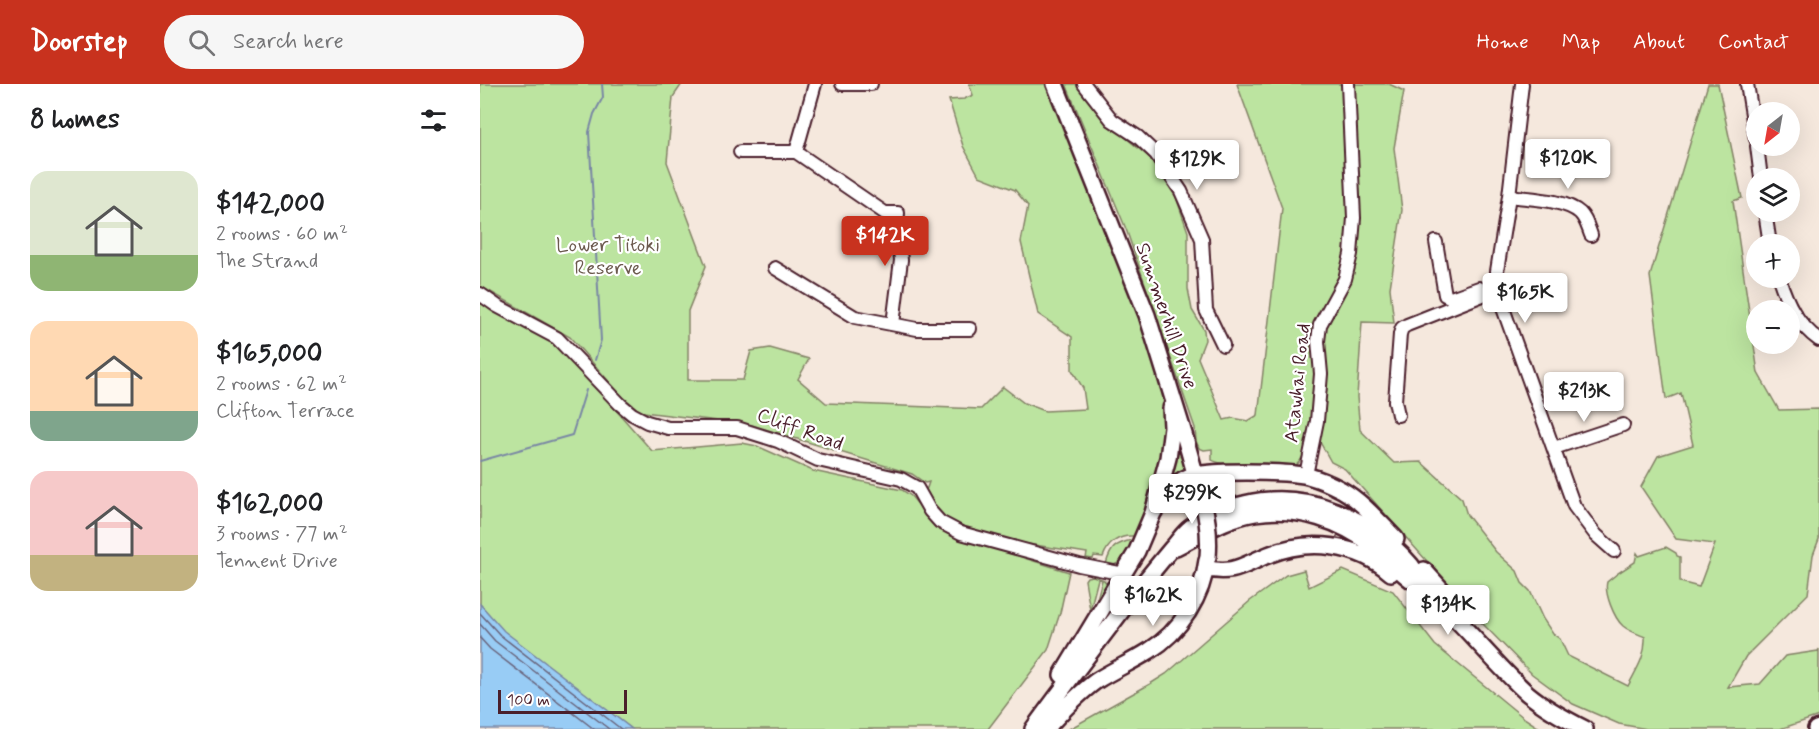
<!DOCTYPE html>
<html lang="en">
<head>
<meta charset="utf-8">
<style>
  :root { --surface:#fff; --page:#f6f6f6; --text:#202124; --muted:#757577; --accent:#c8321e }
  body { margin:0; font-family:Mynerve,sans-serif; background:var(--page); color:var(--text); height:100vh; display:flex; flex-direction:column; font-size:22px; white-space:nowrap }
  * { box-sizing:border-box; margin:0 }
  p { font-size:20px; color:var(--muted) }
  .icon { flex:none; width:33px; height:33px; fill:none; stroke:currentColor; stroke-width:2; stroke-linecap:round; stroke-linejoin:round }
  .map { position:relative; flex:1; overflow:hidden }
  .sheet { display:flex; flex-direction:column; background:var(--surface); width:480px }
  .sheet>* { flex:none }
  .needle { width:39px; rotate:211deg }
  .tools { position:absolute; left:1266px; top:18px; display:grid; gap:12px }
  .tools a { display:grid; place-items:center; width:54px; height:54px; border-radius:50%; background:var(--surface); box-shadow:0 6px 24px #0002; font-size:30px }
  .scale { position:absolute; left:18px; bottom:15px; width:129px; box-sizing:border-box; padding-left:6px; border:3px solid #4a1f2b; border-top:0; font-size:16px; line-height:21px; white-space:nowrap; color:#4a1f2b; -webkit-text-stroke:4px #fff; paint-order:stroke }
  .price { position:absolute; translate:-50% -51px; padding:0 14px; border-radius:6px; background:#fff; color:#222; font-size:20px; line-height:39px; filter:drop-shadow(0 2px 3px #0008) }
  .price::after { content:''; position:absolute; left:50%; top:36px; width:18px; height:14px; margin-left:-9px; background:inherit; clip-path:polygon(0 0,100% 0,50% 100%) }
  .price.active { background:var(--accent); color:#fff }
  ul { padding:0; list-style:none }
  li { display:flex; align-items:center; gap:18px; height:150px; padding:0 30px }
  li span { display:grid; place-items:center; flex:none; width:168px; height:120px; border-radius:18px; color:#555 }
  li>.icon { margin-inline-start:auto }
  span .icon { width:72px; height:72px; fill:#fffc; stroke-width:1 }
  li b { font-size:26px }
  h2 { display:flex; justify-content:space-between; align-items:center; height:72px; padding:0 30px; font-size:26px }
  header { display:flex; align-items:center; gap:36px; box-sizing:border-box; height:84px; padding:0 30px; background:var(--accent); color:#fff }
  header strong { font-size:28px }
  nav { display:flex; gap:33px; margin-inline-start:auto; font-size:21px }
  .search { width:420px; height:54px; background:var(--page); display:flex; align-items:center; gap:15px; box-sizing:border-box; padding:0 21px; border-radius:33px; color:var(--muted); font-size:22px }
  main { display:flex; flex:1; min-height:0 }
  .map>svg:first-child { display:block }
  .green { fill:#bce4a0; stroke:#838266; stroke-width:1.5 }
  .water { fill:#98ccf5; stroke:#7987a4; stroke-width:1.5 }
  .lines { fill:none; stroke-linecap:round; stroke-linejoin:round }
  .shore { stroke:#69647c; stroke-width:1.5 }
  .stream { stroke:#7987a4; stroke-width:2 }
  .minor-casing { stroke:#4a1f2b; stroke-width:16 }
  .major-casing { stroke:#4a1f2b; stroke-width:20 }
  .minor { stroke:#fff; stroke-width:12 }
  .major { stroke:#fff; stroke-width:15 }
  .major-bridge-casing { stroke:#4a1f2b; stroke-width:20; stroke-linecap:butt }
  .major-bridge { stroke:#fff; stroke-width:15 }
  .labels { text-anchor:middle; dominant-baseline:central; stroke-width:4.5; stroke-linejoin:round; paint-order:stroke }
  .park-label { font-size:20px; fill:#6c5a4e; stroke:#fff }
  .street-label { font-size:20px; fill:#4a1f2b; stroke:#fff }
</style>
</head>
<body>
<header>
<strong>Doorstep</strong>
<div class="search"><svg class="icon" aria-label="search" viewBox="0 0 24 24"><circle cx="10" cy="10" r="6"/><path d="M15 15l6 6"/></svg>Search here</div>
<nav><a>Home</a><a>Map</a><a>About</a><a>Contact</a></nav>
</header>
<main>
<section class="sheet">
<h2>8 homes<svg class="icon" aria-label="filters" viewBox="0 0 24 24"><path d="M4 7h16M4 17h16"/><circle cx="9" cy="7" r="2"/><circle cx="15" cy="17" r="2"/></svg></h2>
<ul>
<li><span style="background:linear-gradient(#dfe7d0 70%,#8fb573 0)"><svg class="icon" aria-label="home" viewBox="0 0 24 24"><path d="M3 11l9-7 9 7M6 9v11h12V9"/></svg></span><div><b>$142,000</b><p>2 rooms · 60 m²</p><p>The Strand</p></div></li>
<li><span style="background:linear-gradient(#ffd9b3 75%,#7fa58c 0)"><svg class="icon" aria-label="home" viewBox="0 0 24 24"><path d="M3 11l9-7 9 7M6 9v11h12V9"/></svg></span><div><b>$165,000</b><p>2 rooms · 62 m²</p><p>Clifton Terrace</p></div></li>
<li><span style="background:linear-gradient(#f6c9c9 70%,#c2b280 0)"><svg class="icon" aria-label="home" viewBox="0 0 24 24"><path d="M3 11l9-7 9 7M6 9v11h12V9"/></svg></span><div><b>$162,000</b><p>3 rooms · 77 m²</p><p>Tennent Drive</p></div></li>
</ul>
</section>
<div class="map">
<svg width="1339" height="645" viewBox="0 0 1339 645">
  <rect width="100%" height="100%" fill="#f5e8dd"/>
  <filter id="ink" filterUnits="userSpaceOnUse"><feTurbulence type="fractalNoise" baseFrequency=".0167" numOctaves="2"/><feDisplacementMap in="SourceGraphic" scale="12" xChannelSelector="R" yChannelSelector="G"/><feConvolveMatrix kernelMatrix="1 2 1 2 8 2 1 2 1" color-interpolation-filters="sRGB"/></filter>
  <g filter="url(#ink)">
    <path class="green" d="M 0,0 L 202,0 L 193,13 L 187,78 L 226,182 L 208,227 L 208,296 L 263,296 L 271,267 L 290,264 L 329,275 L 318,295 L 346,319 L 501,325 L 523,303 L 544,319 L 565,327 L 606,325 L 603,304 L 592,286 L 592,253 L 558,230 L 541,158 L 548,122 L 535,106 L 499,92 L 483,62 L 469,16 L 484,15 L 493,11 L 489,0 L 565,0 C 599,76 630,154 658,232 C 667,257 683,298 684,324 C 687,377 668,429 644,476 L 634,481 L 626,480 C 631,463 635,460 652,456 L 653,452 C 639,451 628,459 623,473 L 614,472 L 613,475 L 606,474 L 607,469 C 567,462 495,457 463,432 C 453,425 449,416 443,406 L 447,404 L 449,398 L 445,399 L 432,390 L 272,341 L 155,327 L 90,253 L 0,202 Z
      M 586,0 L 597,0 L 627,38 L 670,74 L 696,113 L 708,148 L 708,205 L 712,226 L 724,246 L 725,256 L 718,274 L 744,336 L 753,334 L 768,337 L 778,331 L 802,124 L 757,0 L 909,0 L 924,7 L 914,64 L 922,126 L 910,204 L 914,239 L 882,238 L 877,313 L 880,346 L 914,379 L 941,378 L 982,415 L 987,431 L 1016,468 L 1037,487 L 1042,499 L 1050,507 L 1063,535 L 1073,550 L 1080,555 L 1088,572 L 1148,602 C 1156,586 1166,573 1165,553 C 1158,550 1149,547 1143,542 C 1134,534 1124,509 1127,498 L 1138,489 L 1155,478 L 1157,469 L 1159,472 L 1186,463 L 1196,469 L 1197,472 L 1200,473 L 1200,498 L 1219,503 L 1235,460 L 1196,455 L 1161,403 L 1178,372 L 1213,361 L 1201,309 L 1186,315 L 1170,192 L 1228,0 L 1238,0 L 1262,114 L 1253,117 L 1278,289 L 1299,326 L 1339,325 L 1339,455 L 1333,471 L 1328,510 L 1266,572 L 1248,603 L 1280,600 L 1305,572 L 1338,567 L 1339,565 L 1339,632 L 1300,645 L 1167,645 L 1139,640 L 1093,620 L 1052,590 L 1002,539 L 865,385 L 851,378 L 836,351 L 828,351 C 826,360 825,375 816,381 C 807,386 741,382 732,376 L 732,365 L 724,366 L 719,364 L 716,357 L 715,344 L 646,145 Z
      M 0,213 L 67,252 L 82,265 L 172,367 L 262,359 L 277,362 L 333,387 L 422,406 L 431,412 L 455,441 L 468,450 L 589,488 L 580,529 L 568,566 L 508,645 L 152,645 L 23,547 L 0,520 Z
      M 694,344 L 706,385 L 690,395 Z
      M 824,486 L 829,503 L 863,486 L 913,507 L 955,561 L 1044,634 L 1061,645 L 589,645 L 670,600 L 686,590 L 770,517 L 806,491 Z
      M 613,492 L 624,496 L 628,501 L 612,534 L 622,496 L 618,495 L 610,526 L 605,496 L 607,493 Z"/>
    <path class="water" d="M 0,520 L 24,547 L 152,645 L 0,645 Z"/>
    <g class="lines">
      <path class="shore" d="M 0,529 L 20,551 L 141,645
        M 0,540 L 15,557 L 129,645
        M 0,554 L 10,565 L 114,645"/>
      <path class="stream" d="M 115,276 L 121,256 L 109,48 L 114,30 L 123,13 L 122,0
        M 0,377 L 92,351 L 106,306"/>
      <g class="minor-casing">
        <path id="minor" d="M 362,0 L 391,0
          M 604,0 L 632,36 L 658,53 L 676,70 L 701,107 L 722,155 L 726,226 L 743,261
          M 1042,0 L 1029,112 L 1017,187 L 1018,205 L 1023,224 L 1094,422 L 1116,451 L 1134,467
          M 1267,0 L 1276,55
          M 1277,62 L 1281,94
          M 260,68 L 316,68 L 405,129 L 418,129 L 417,142 L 421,176 L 413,240
          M 316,68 L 335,0
          M 1029,112 C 1048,115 1085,115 1100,129 C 1106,135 1108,143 1111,151
          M 1285,128 L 1290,160
          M 956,158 L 965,211 L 971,214 L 999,204
          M 295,184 L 375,233 L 437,245 L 490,245
          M 1299,194 C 1307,219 1317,240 1339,256
          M 0,210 L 17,222 L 77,254 L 140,320 L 152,330 L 167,338 L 188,344 L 257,344 L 298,357 L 338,376 L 421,395 L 437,404 L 450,427 L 460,438 L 481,449 L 599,481 L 644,490
          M 918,331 L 915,317 L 920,250 L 922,244 L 927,241 L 1018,205
          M 1074,364 L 1143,341
          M 826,391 L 837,337 L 841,290 L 838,257 L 840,241 L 865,195 L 871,170 L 874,134 L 868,0"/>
      </g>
      <g class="major-casing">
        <path id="major" d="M 575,0 L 667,231 L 704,350 L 720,407
          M 673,429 C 682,416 693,399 708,393 C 723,386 810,387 828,392 C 839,395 851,400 862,406 C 883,418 899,438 916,455
          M 696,463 C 722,450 745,434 775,429 C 819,422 861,437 895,463 C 906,472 915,482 925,491 C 933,498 943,504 951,511 C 985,541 1013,578 1047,609 C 1065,624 1085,635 1105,645
          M 726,484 C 752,492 765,480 788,471 C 829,454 878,460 911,489
          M 944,486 L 972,517 L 984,535
          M 582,591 L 657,467 L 673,429 L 688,374 L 692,343 L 691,324
          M 553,645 C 584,602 617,560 649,517 C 663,499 677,482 692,464 C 698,458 703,449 710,444 C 725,431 745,424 764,420 C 827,405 890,433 931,481 C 938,491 945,502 952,511
          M 566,645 C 582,627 597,611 616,597 C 633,586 652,578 669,567 C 700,548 723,512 727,476
          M 1336,645 L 1339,644"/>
      </g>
      <use href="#minor" class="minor"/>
      <use href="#major" class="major"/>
      <g class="major-bridge-casing">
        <path id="major-bridge" d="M 720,407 C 727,429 730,449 728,473"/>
      </g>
      <use href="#major-bridge" class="major-bridge"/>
    </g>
  </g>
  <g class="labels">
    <g class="park-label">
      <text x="128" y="161">Lower Titoki<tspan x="128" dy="23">Reserve</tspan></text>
    </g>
    <g class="street-label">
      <text transform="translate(686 232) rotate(71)">Summerhill Drive</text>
      <text transform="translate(818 299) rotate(-84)">Atawhai Road</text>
      <text transform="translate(320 346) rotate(20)">Cliff Road</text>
    </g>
  </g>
</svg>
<div class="tools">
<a><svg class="needle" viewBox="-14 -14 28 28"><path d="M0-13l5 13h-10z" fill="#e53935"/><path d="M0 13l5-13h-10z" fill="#757577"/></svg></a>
<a><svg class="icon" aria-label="layers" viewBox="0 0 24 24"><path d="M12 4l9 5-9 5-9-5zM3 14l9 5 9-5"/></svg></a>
<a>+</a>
<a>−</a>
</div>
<div class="scale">100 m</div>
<b class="price" style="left:1088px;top:106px">$120K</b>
<b class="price" style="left:717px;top:107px">$129K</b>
<b class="price active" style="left:405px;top:183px">$142K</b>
<b class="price" style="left:1045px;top:240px">$165K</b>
<b class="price" style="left:1104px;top:339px">$213K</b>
<b class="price" style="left:712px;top:441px">$299K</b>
<b class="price" style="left:673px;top:543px">$162K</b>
<b class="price" style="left:968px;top:552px">$134K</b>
</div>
</main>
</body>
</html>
